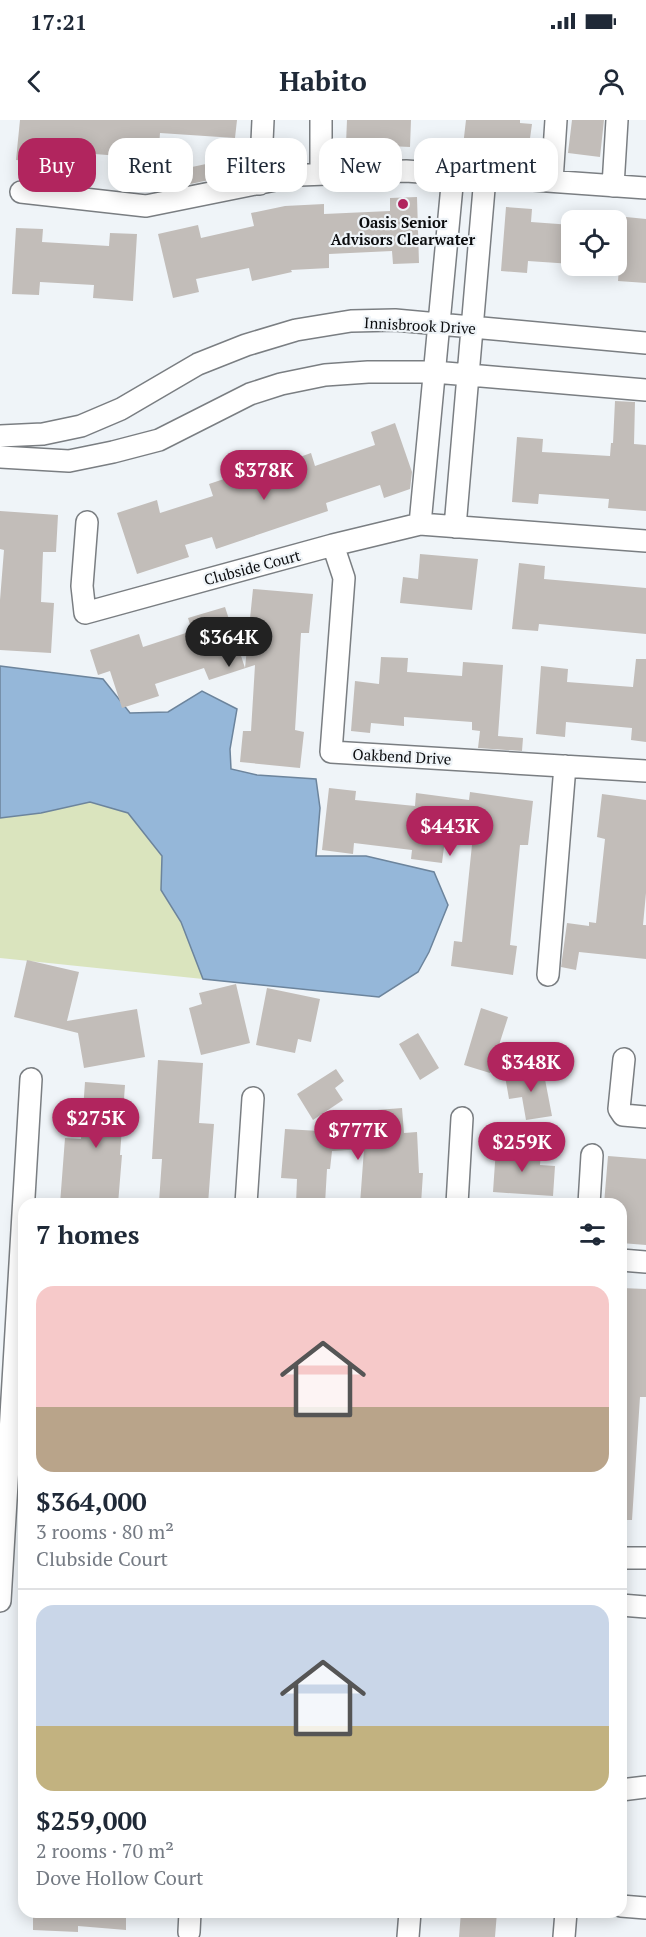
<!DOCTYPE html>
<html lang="en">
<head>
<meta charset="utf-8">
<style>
  :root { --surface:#fff; --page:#f2f2f3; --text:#1f2937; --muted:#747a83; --line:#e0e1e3; --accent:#b1255e }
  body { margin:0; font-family:"PT Serif",serif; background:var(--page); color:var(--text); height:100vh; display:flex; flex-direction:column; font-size:22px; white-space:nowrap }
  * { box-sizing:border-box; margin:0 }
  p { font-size:20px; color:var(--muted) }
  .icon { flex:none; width:33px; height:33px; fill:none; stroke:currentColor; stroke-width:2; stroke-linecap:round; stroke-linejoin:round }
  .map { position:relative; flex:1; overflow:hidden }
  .drawer { position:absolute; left:18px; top:1078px; width:609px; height:720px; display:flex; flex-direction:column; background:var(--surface); border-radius:18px; box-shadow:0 3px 15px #0003 }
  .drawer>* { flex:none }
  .guide { position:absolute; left:18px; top:18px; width:610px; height:54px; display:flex; gap:12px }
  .fabs { position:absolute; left:561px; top:90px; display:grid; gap:12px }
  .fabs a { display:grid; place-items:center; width:66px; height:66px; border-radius:12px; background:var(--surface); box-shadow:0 3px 15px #0003; font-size:30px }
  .price { position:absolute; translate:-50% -51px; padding:0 14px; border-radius:21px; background:var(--accent); color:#fff; font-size:20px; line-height:39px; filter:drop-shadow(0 2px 3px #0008) }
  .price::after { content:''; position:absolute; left:50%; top:36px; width:18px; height:14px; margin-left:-9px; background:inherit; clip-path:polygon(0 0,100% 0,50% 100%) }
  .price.current { background:#222; color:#fff }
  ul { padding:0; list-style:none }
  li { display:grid; align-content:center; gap:12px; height:318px; padding:0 18px }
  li+li { border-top:2px solid var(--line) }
  li span { display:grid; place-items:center; height:186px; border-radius:18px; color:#555 }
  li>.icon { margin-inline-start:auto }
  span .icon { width:108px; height:108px; fill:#fffc; stroke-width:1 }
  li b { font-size:26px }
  h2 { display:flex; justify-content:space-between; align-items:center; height:72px; padding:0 18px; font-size:26px }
  .tag { padding:0 21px; border-radius:18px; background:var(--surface); box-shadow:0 3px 15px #0003; font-size:21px; line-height:54px }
  .tag.current { background:var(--accent); color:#fff }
  .status { display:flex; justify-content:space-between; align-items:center; height:42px; padding:0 30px; background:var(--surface); direction:ltr }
  .status svg { height:16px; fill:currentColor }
  header { display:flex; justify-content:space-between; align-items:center; height:78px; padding:0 18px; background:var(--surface); font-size:27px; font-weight:700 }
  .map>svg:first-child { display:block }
  .green { fill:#dae4be }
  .water { fill:#95b7d9; stroke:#6c849c; stroke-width:1.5 }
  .building { fill:#c2bdb9 }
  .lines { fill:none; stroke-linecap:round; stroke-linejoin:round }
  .minor-casing { stroke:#7a7e82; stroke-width:24 }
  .minor { stroke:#fff; stroke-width:21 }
  .poi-dot { fill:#b1255e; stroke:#eff4f8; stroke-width:2 }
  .labels { text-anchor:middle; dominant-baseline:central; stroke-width:4.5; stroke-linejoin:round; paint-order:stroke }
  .poi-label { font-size:15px; font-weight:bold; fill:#0b0c0e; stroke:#eff4f8 }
  .street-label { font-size:15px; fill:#0b0c0e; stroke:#eff4f8 }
</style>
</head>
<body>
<div class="status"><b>17:21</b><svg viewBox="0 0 49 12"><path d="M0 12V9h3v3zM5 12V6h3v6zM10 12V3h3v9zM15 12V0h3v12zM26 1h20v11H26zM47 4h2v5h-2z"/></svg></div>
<header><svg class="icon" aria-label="back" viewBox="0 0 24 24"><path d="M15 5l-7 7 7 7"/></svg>Habito<svg class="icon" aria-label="person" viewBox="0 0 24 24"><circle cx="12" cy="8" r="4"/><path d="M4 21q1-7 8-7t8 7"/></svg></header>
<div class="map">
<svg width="646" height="1817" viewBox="0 0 646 1817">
  <rect width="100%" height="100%" fill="#eff4f8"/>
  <path class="green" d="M 90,682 L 128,693 L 162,736 L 161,770 L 181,802 L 203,859 L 0,838 L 0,698 L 41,693 Z"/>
  <path class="water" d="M 0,546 L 103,559 L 130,593 L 168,592 L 202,571 L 237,589 L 230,629 L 231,649 L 257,655 L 316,659 L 320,688 L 316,736 L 366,736 L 434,752 L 448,785 L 429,832 L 418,852 L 379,877 L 203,859 L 181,802 L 161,770 L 162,736 L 128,693 L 90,682 L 41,693 L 0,698 Z"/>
  <path class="building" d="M 20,0 L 237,0 L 235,18 L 160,13 L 157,51 L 144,50 L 142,42 L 132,42 L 133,37 L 43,30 L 42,42 L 16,40 Z
    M 347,0 L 411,0 L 410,27 L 346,24 Z
    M 466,0 L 520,0 L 520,3 L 532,4 L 528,33 L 463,26 Z
    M 572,0 L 604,0 L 600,37 L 568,33 Z
    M 220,41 L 223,57 L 167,69 L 164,53 Z
    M 417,77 L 419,143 L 393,144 L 392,131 L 329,134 L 329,148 L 291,150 L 292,152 L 252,161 L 249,148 L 196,159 L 199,172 L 173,178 L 158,114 L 198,105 L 201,118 L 254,106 L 251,93 L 285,86 L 324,84 L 324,94 L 390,91 L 390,78 Z
    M 506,87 L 532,89 L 531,102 L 572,105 L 572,144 L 528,141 L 527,153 L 501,151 Z
    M 616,96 L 646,99 L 646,163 L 618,161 L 619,148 L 616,148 Z
    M 16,108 L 43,109 L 42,122 L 109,126 L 110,113 L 137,114 L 133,181 L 93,178 L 94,165 L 40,162 L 39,175 L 12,174 Z
    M 615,281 L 635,282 L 634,324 L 646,325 L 646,391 L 608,388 L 609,379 L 539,374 L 538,384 L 512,382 L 517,317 L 543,319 L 542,332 L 610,336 L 611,323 L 613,323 Z
    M 395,303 L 412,352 L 410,369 L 384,378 L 380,365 L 326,383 L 328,391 L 216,429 L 212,417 L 185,425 L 189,437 L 137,454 L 117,393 L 157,380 L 160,393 L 213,376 L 209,364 L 248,351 L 249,355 L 311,333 L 315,346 L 375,325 L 371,312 Z
    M 0,391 L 58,395 L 56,432 L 43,432 L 41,482 L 54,483 L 51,533 L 0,530 L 0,480 L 4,430 L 0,429 Z
    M 420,434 L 478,439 L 472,490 L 400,483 L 403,457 L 418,459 Z
    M 519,443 L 545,446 L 544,459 L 646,468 L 646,514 L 539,504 L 538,511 L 512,509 Z
    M 253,469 L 313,474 L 309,513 L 301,513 L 295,610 L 304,612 L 300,648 L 240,642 L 243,611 L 251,611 L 255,545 L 209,560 L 204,548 L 155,564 L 159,576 L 122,588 L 110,551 L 98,555 L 90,530 L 139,514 L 143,527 L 192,511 L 188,498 L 225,487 L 245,548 Z
    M 381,537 L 408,538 L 407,552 L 462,556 L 463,542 L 503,545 L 498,616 L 523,618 L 522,631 L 478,628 L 480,611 L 472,610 L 472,602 L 404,597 L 404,606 L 371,603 L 370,613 L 351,611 L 355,561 L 379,564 Z
    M 636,539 L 646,539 L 646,622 L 631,620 L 632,608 L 566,602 L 565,617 L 536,614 L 541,546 L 568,549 L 567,562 L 633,567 Z
    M 329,668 L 356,671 L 355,680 L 415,686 L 416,673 L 469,680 L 470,672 L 533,681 L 528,725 L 520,725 L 510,825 L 517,826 L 513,855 L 451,846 L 454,821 L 462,822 L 473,715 L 446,711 L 442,743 L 411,739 L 412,730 L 354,723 L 353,734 L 322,730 Z
    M 602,674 L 646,680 L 646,773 L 643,805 L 646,805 L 646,839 L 579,832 L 576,850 L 561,847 L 567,803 L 589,806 L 589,802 L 596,803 L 605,719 L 597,717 Z
    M 27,840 L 79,852 L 67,901 L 137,889 L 145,937 L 84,948 L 78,913 L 14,897 Z
    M 236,864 L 250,923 L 201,935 L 189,888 L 202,884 L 199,873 Z
    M 267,868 L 320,879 L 311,922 L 298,919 L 295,933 L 256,925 Z
    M 481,888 L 508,897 L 490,953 L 464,945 Z
    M 418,913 L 439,948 L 420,960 L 399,924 Z
    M 158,940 L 203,943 L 199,1003 L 214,1004 L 208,1084 L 159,1082 L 162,1039 L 152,1039 Z
    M 336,949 L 344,961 L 335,968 L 343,980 L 313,1000 L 297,974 Z
    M 543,949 L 552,996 L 526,1000 L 522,977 L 509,979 L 505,956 Z
    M 85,962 L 125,965 L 120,1035 L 122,1035 L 118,1084 L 60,1084 L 65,1018 L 81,1019 Z
    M 402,988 L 404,1013 L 417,1012 L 419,1053 L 423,1053 L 421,1084 L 360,1084 L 364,1029 L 332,1031 L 330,1049 L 327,1049 L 325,1084 L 296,1084 L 297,1059 L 281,1058 L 285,1009 L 354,1013 L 353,1004 L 378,1002 L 377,990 Z
    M 496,1028 L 541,1030 L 540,1045 L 555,1046 L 553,1076 L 493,1072 Z
    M 608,1036 L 646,1039 L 646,1125 L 621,1123 L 621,1084 L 604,1084 Z
    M 621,1168 L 646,1169 L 646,1277 L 640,1277 L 632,1400 L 621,1400 Z
    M 33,1792 L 126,1792 L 126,1810 L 78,1806 L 78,1812 L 33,1810 Z
    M 461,1792 L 497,1792 L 495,1817 L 459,1817 Z"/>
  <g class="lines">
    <g class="minor-casing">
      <path id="minor" d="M 321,54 L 321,0
        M 552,61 L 556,0
        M 260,64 L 263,0
        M 613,66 L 617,0
        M 21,72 L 146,86 L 300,55 L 406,51 L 646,68
        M 0,316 L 43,314 L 81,306 L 121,289 L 198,244 L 246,225 L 296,210 L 351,201 L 395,200 L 646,223
        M 0,337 L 69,341 L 113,332 L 159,320 L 250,274 L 281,264 L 325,255 L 368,252 L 434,252 L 646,270
        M 87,402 L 82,466 L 85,493 L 333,425 L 420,404 L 646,421
        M 420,404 L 453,55
        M 455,407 L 485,57
        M 333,425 L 344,458 L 331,632 L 646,651
        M 548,855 L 565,646
        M 624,939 L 619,989 L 623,995 L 646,997
        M 246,1084 L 253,978
        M 457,1084 L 462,998
        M 589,1084 L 592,1035
        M 621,1140 L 646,1142
        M 621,1438 L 646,1438
        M 0,1481 L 31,959
        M 621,1485 L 646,1487
        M 621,1670 L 646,1667
        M 621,1786 L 646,1788
        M 189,1812 L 190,1792
        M 408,1817 L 410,1792
        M 564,1817 L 566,1792"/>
    </g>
    <use href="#minor" class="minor"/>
  </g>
  <circle class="poi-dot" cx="403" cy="84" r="6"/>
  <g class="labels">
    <g class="poi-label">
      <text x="403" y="102">Oasis Senior<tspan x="403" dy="17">Advisors Clearwater</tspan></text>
    </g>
    <g class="street-label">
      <text transform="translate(420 205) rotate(3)">Innisbrook Drive</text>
      <text transform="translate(252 447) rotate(-15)">Clubside Court</text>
      <text transform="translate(402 636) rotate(3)">Oakbend Drive</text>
    </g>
  </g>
</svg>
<div class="fabs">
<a><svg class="icon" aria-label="locate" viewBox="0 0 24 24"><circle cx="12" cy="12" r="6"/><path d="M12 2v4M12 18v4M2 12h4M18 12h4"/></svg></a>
</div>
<b class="price" style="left:264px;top:381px">$378K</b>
<b class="price current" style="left:229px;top:548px">$364K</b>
<b class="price" style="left:450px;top:737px">$443K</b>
<b class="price" style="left:531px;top:973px">$348K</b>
<b class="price" style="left:96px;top:1029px">$275K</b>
<b class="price" style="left:358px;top:1041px">$777K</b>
<b class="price" style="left:522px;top:1053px">$259K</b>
<div class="guide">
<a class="tag current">Buy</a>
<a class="tag">Rent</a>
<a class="tag">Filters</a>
<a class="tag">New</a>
<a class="tag">Apartment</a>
</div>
<section class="drawer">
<h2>7 homes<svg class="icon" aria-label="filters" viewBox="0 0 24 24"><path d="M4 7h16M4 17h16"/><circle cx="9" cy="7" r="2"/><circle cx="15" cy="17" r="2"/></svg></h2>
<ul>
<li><span style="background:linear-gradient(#f6c9c9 65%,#b9a48a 0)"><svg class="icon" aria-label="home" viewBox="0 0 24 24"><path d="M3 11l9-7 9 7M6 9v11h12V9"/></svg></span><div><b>$364,000</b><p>3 rooms · 80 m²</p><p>Clubside Court</p></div></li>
<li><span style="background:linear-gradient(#c9d6e8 65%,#c2b280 0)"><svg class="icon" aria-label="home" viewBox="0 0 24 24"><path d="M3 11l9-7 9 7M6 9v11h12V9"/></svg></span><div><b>$259,000</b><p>2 rooms · 70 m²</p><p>Dove Hollow Court</p></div></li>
</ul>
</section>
</div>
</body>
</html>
